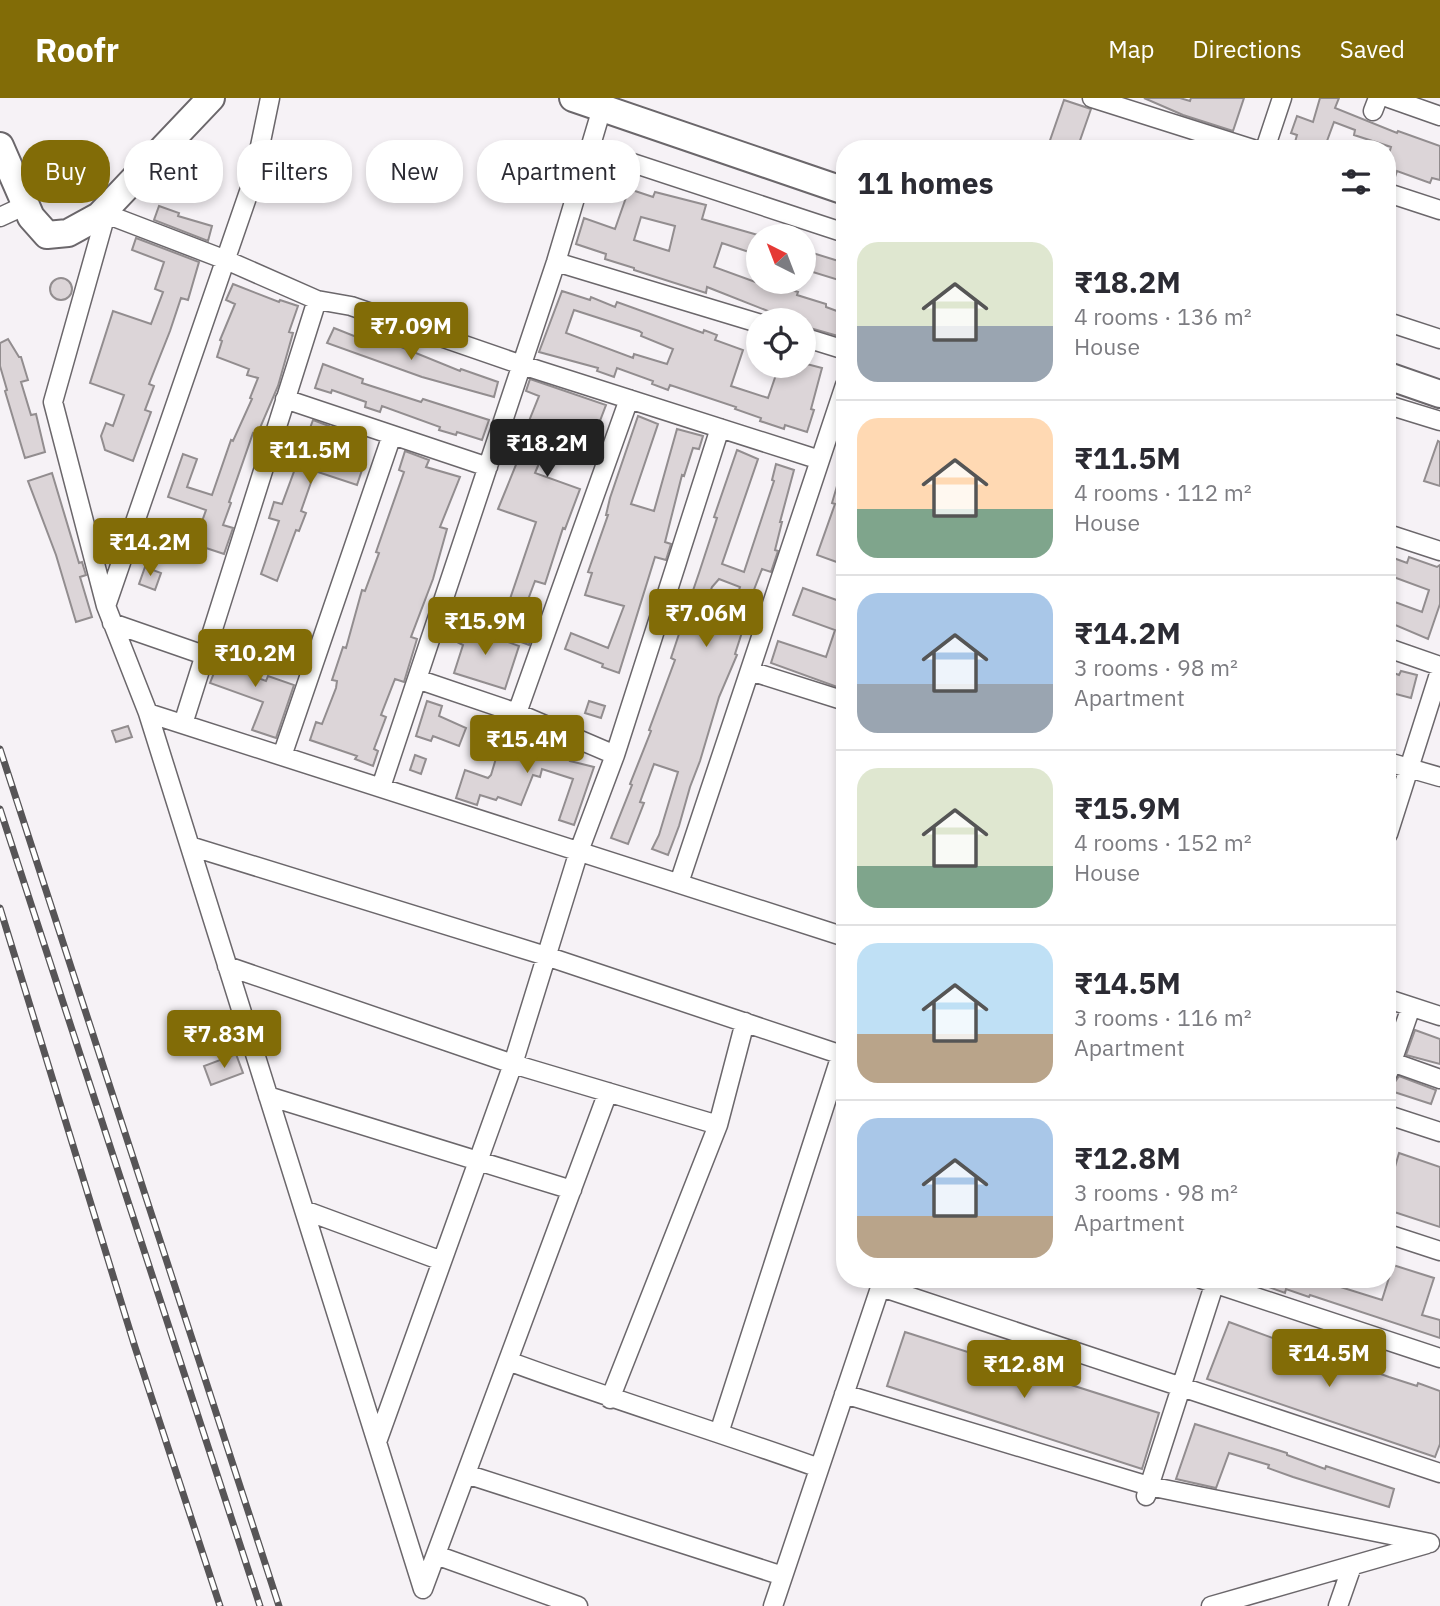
<!DOCTYPE html>
<html lang="en">
<head>
<meta charset="utf-8">
<style>
  :root { --surface:#fff; --page:#f7f7f7; --text:#2b2b33; --muted:#7c7c81; --line:#e1e1e2; --accent:#826c07 }
  body { margin:0; font-family:"IBM Plex Sans",sans-serif; background:var(--page); color:var(--text); height:100vh; display:flex; flex-direction:column; font-size:26px; white-space:nowrap }
  * { box-sizing:border-box; margin:0 }
  p { font-size:23px; color:var(--muted) }
  .icon { flex:none; width:38px; height:38px; fill:none; stroke:currentColor; stroke-width:2; stroke-linecap:round; stroke-linejoin:round }
  .map { position:relative; flex:1; overflow:hidden }
  .sheet { position:absolute; left:836px; top:42px; width:560px; height:1148px; display:flex; flex-direction:column; background:var(--surface); border-radius:28px; box-shadow:0 4px 10px #0003 }
  .sheet>* { flex:none }
  .guide { position:absolute; left:21px; top:42px; width:665px; height:63px; display:flex; gap:14px }
  .needle { width:46px; rotate:318deg }
  .buttons { position:absolute; left:746px; top:126px; display:grid; gap:14px }
  .buttons a { display:grid; place-items:center; width:70px; height:70px; border-radius:50%; background:var(--surface); box-shadow:0 4px 10px #0003; font-size:35px }
  .price { position:absolute; translate:-50% -60px; padding:0 16px; border-radius:7px; background:var(--accent); color:#fff; font-size:23px; line-height:46px; filter:drop-shadow(0 2px 4px #0008) }
  .price::after { content:''; position:absolute; left:50%; top:42px; width:21px; height:16px; margin-left:-10px; background:inherit; clip-path:polygon(0 0,100% 0,50% 100%) }
  .price.on { background:#222; color:#fff }
  ul { padding:0; list-style:none }
  li { display:flex; align-items:center; gap:21px; height:175px; padding:0 21px }
  li+li { border-top:2px solid var(--line) }
  li span { display:grid; place-items:center; flex:none; width:196px; height:140px; border-radius:21px; color:#555 }
  li>.icon { margin-inline-start:auto }
  span .icon { width:84px; height:84px; fill:#fffc; stroke-width:1 }
  li b { font-size:30px }
  h2 { display:flex; justify-content:space-between; align-items:center; height:84px; padding:0 21px; font-size:30px }
  .pill { padding:0 24px; border-radius:28px; background:var(--surface); box-shadow:0 4px 10px #0003; font-size:24px; line-height:63px }
  .pill.on { background:var(--accent); color:#fff }
  header { display:flex; align-items:center; gap:42px; box-sizing:border-box; height:98px; padding:0 35px; background:var(--accent); color:#fff }
  header strong { font-size:33px }
  nav { display:flex; gap:38px; margin-inline-start:auto; font-size:24px }
  .map>svg:first-child { display:block }
  .building { fill:#dcd5d8; stroke:#928d8f; stroke-width:2; fill-rule:evenodd }
  .lines { fill:none; stroke-linecap:round; stroke-linejoin:round }
  .street-casing { stroke:#6b676b; stroke-width:21 }
  .secondary-casing { stroke:#6b676b; stroke-width:30 }
  .street { stroke:#fff; stroke-width:18 }
  .secondary { stroke:#fff; stroke-width:26 }
  .rail-casing { stroke:#575557; stroke-width:7 }
  .rail { stroke:#fff; stroke-width:4.5; stroke-dasharray:13; stroke-linecap:butt }
</style>
</head>
<body>
<header>
<strong>Roofr</strong>
<nav><a>Map</a><a>Directions</a><a>Saved</a></nav>
</header>
<div class="map">
<svg width="1440" height="1508" viewBox="0 0 1440 1508">
  <rect width="100%" height="100%" fill="#f6f2f6"/>
  <path class="building" d="M 1144,0 L 1180,0 L 1190,3 L 1191,0 L 1244,0 L 1233,33 L 1183,17 Z
    M 1320,0 L 1339,0 L 1335,10 L 1397,35 L 1398,33 L 1440,48 L 1440,82 L 1432,80 L 1430,85 L 1397,73 L 1393,85 L 1388,84 L 1388,59 L 1391,49 L 1354,37 L 1355,32 L 1334,24 L 1324,51 L 1293,51 L 1297,37 L 1291,35 L 1297,18 L 1313,24 Z
    M 1064,2 L 1091,11 L 1077,51 L 1047,51 Z
    M 629,91 L 653,99 L 655,94 L 706,107 L 702,121 L 758,137 L 758,157 L 722,145 L 714,169 L 780,193 L 781,189 L 798,194 L 797,197 L 826,206 L 826,209 L 845,216 L 845,240 L 803,228 L 803,222 L 783,222 L 772,218 L 773,215 L 707,189 L 706,195 L 634,172 L 634,170 L 605,161 L 606,156 L 576,146 L 584,120 L 615,131 ZM 641,119 L 675,128 L 669,153 L 634,142 Z
    M 159,108 L 179,115 L 178,118 L 212,128 L 208,143 L 154,122 Z
    M 136,140 L 199,164 L 188,202 L 181,200 L 170,233 L 149,286 L 154,288 L 145,312 L 151,314 L 133,363 L 105,352 L 101,338 L 106,325 L 113,328 L 124,297 L 90,285 L 113,213 L 151,226 L 163,194 L 155,191 L 164,164 L 132,152 Z
    M 803,152 L 845,165 L 845,184 L 803,171 Z
    M50 191a11 11 0 1 1 22 0a11 11 0 1 1-22 0Z
    M 233,186 L 279,204 L 280,202 L 298,208 L 289,234 L 293,235 L 278,288 L 257,337 L 253,335 L 229,404 L 231,405 L 223,427 L 233,430 L 224,456 L 194,446 L 206,412 L 168,399 L 183,356 L 197,361 L 187,389 L 212,397 L 231,342 L 233,343 L 252,301 L 250,300 L 258,280 L 247,277 L 249,271 L 217,259 L 222,243 L 220,242 L 235,206 L 226,202 Z
    M 562,193 L 590,202 L 591,199 L 615,209 L 617,204 L 703,235 L 704,232 L 717,237 L 715,242 L 743,252 L 731,288 L 768,300 L 779,268 L 803,268 L 803,265 L 822,270 L 811,311 L 814,312 L 807,334 L 785,327 L 784,331 L 760,323 L 761,320 L 735,311 L 736,309 L 670,287 L 668,292 L 652,286 L 653,283 L 617,270 L 614,279 L 597,273 L 598,270 L 539,254 ZM 574,212 L 639,233 L 642,235 L 641,238 L 673,251 L 667,266 L 634,256 L 633,260 L 566,235 Z
    M 334,230 L 359,240 L 361,235 L 374,238 L 460,273 L 461,271 L 498,284 L 494,299 L 422,279 L 327,245 Z
    M 8,241 L 19,259 L 21,259 L 28,282 L 21,284 L 31,317 L 36,316 L 45,354 L 25,360 L 5,293 L 7,292 L 0,268 L 0,245 Z
    M 323,266 L 363,281 L 362,285 L 421,304 L 423,301 L 489,322 L 482,342 L 457,334 L 456,337 L 439,332 L 440,329 L 382,308 L 380,314 L 365,309 L 366,304 L 332,292 L 331,295 L 315,290 Z
    M 530,281 L 606,307 L 598,328 L 595,327 L 586,350 L 551,337 L 535,375 L 580,391 L 565,431 L 563,430 L 545,486 L 535,483 L 526,507 L 510,501 L 536,424 L 498,411 L 531,330 L 527,328 L 539,298 L 526,293 Z
    M 638,318 L 658,326 L 631,406 L 654,413 L 677,331 L 703,338 L 699,351 L 693,350 L 684,378 L 682,377 L 665,444 L 671,446 L 666,462 L 655,459 L 619,575 L 602,569 L 603,566 L 565,551 L 571,535 L 608,550 L 624,508 L 585,497 L 592,475 L 588,474 L 608,417 L 606,417 L 610,400 Z
    M 313,322 L 329,328 L 327,332 L 364,343 L 356,370 L 362,372 L 357,387 L 315,373 L 301,413 L 306,415 L 299,433 L 296,432 L 277,483 L 261,476 L 279,423 L 269,420 L 274,404 L 282,406 Z
    M 1438,343 L 1440,344 L 1440,388 L 1424,383 Z
    M 737,352 L 758,361 L 722,466 L 744,474 L 774,383 L 772,382 L 776,366 L 794,372 L 780,424 L 782,424 L 775,452 L 778,453 L 771,474 L 762,471 L 750,502 L 760,505 L 753,528 L 745,525 L 735,556 L 737,557 L 719,599 L 700,663 L 690,689 L 679,728 L 668,757 L 652,751 L 659,737 L 678,674 L 654,666 L 640,704 L 644,705 L 628,746 L 611,740 L 632,687 L 630,686 L 651,633 L 649,632 L 675,562 L 671,560 L 680,533 L 677,532 L 684,509 L 687,510 L 699,475 L 717,420 L 714,419 ZM 719,481 L 740,489 L 727,527 L 705,520 L 706,515 L 703,514 L 712,489 Z
    M 405,353 L 429,362 L 426,369 L 460,379 L 440,429 L 447,431 L 433,481 L 411,539 L 417,541 L 404,584 L 395,581 L 381,617 L 386,619 L 374,651 L 378,653 L 373,668 L 355,661 L 357,658 L 310,642 L 316,624 L 322,626 L 336,590 L 337,583 L 332,582 L 343,549 L 346,550 L 362,492 L 365,493 L 379,455 L 376,454 L 404,374 L 399,372 Z
    M 842,371 L 845,372 L 845,467 L 817,457 L 835,406 L 832,405 Z
    M 52,375 L 79,465 L 82,464 L 86,477 L 80,479 L 92,519 L 76,524 L 56,457 L 28,383 Z
    M 1388,458 L 1407,465 L 1409,459 L 1437,469 L 1440,467 L 1440,506 L 1428,541 L 1388,524 L 1395,504 L 1422,514 L 1429,492 L 1388,477 Z
    M 145,469 L 161,475 L 155,492 L 139,486 Z
    M 803,490 L 845,505 L 845,575 L 840,590 L 771,565 L 778,543 L 826,559 L 835,532 L 793,517 Z
    M 525,524 L 536,528 L 529,547 L 518,543 Z
    M 461,527 L 519,548 L 505,591 L 454,575 L 463,547 L 455,543 Z
    M 234,540 L 251,546 L 242,574 L 266,583 L 268,578 L 294,587 L 276,640 L 252,632 L 263,604 L 210,585 L 218,565 L 225,567 Z
    M 1388,573 L 1399,577 L 1401,573 L 1417,577 L 1411,600 L 1388,594 Z
    M 427,603 L 442,608 L 439,618 L 466,630 L 459,648 L 433,638 L 431,643 L 416,638 Z
    M 589,603 L 605,608 L 601,620 L 585,615 Z
    M 128,628 L 132,639 L 116,644 L 112,633 Z
    M 503,637 L 532,646 L 533,643 L 573,655 L 570,663 L 594,669 L 574,727 L 559,722 L 573,681 L 542,671 L 540,679 L 533,677 L 521,707 L 498,699 L 496,702 L 480,697 L 477,707 L 456,700 L 465,672 L 488,680 L 491,677 Z
    M 415,657 L 426,661 L 421,676 L 410,672 Z
    M 1415,932 L 1440,941 L 1440,966 L 1406,957 Z
    M 236,956 L 243,975 L 211,987 L 204,968 Z
    M 1399,978 L 1436,992 L 1431,1006 L 1388,992 L 1389,986 L 1395,984 Z
    M 1399,1055 L 1440,1069 L 1440,1129 L 1388,1112 L 1388,1093 Z
    M 1393,1167 L 1434,1180 L 1422,1217 L 1440,1222 L 1440,1240 L 1310,1197 L 1309,1199 L 1286,1191 L 1285,1195 L 1252,1183 L 1315,1181 L 1382,1202 Z
    M 1229,1224 L 1281,1243 L 1282,1240 L 1389,1279 L 1417,1288 L 1418,1285 L 1440,1293 L 1440,1346 L 1435,1359 L 1207,1281 Z
    M 905,1234 L 1159,1315 L 1142,1371 L 887,1288 Z
    M 1195,1326 L 1287,1355 L 1287,1357 L 1325,1371 L 1326,1368 L 1394,1391 L 1389,1409 L 1293,1379 L 1268,1370 L 1269,1367 L 1229,1355 L 1216,1390 L 1176,1381 Z"/>
  <g class="lines">
    <g class="street-casing">
      <path id="street" d="M 1092,0 L 1253,51
        M 1389,0 L 1440,18
        M 1373,13 L 1378,0
        M 590,51 L 845,135
        M 1265,51 L 1282,0
        M 1388,95 L 1440,112
        M 108,109 L 53,304 L 106,508 L 148,615 L 423,1491
        M 106,116 L 226,162 L 317,202 L 351,208 L 522,267 L 820,362
        M 0,119 L 26,107
        M 556,164 L 758,225
        M 1388,224 L 1440,241
        M 803,239 L 845,252
        M 285,301 L 488,369
        M 1388,307 L 1440,323
        M 1388,436 L 1440,453
        M 106,508 L 253,82 L 270,0
        M 112,525 L 204,557
        M 1388,550 L 1440,568
        M 750,573 L 845,603
        M 417,581 L 517,615 L 615,657
        M 148,615 L 845,839
        M 517,615 L 629,301
        M 183,626 L 317,202
        M 282,658 L 392,337
        M 1388,664 L 1440,679
        M 381,689 L 556,164 L 602,10
        M 1388,736 L 1440,573
        M 190,748 L 546,858 L 845,958
        M 679,785 L 845,287
        M 227,868 L 513,966 L 718,1027
        M 1388,901 L 1440,918
        M 1392,964 L 1440,981
        M 1388,975 L 1411,909
        M 268,998 L 572,1092
        M 1388,1017 L 1440,1034
        M 304,1112 L 442,1163
        M 1388,1136 L 1440,1153
        M 1201,1181 L 1440,1260
        M 881,1189 L 1440,1375
        M 508,1263 C 611,1301 716,1333 819,1370
        M 844,1296 L 1149,1388 L 1430,1445
        M 610,1301 L 718,1027 L 745,924
        M 719,1335 L 841,957
        M 377,1344 L 513,966 L 579,753 L 615,657 L 720,330
        M 466,1376 L 783,1478
        M 1146,1398 L 1216,1181
        M 436,1457 L 578,1508
        M 423,1491 L 608,994
        M 773,1508 L 883,1181
        M 1211,1508 L 1427,1446
        M 1338,1508 L 1352,1468"/>
    </g>
    <g class="secondary-casing">
      <path id="secondary" d="M 573,0 L 845,93
        M 0,48 L 31,119 L 47,137 L 68,135 L 99,118 L 211,0
        M 1388,278 L 1440,296"/>
    </g>
    <use href="#street" class="street"/>
    <use href="#secondary" class="secondary"/>
    <g class="rail-casing">
      <path id="rail" d="M 0,651 L 279,1508
        M 0,711 L 260,1508
        M 0,810 L 134,1246 L 220,1508"/>
    </g>
    <use href="#rail" class="rail"/>
  </g>
</svg>
<div class="buttons">
<a><svg class="needle" viewBox="-14 -14 28 28"><path d="M0-13l5 13h-10z" fill="#e53935"/><path d="M0 13l5-13h-10z" fill="#7c7c81"/></svg></a>
<a><svg class="icon" aria-label="locate" viewBox="0 0 24 24"><circle cx="12" cy="12" r="6"/><path d="M12 2v4M12 18v4M2 12h4M18 12h4"/></svg></a>
</div>
<b class="price" style="left:411px;top:264px">₹7.09M</b>
<b class="price on" style="left:547px;top:381px">₹18.2M</b>
<b class="price" style="left:310px;top:388px">₹11.5M</b>
<b class="price" style="left:150px;top:480px">₹14.2M</b>
<b class="price" style="left:706px;top:551px">₹7.06M</b>
<b class="price" style="left:485px;top:559px">₹15.9M</b>
<b class="price" style="left:255px;top:591px">₹10.2M</b>
<b class="price" style="left:527px;top:677px">₹15.4M</b>
<b class="price" style="left:224px;top:972px">₹7.83M</b>
<b class="price" style="left:1329px;top:1291px">₹14.5M</b>
<b class="price" style="left:1024px;top:1302px">₹12.8M</b>
<div class="guide">
<a class="pill on">Buy</a>
<a class="pill">Rent</a>
<a class="pill">Filters</a>
<a class="pill">New</a>
<a class="pill">Apartment</a>
</div>
<section class="sheet">
<h2>11 homes<svg class="icon" aria-label="filters" viewBox="0 0 24 24"><path d="M4 7h16M4 17h16"/><circle cx="9" cy="7" r="2"/><circle cx="15" cy="17" r="2"/></svg></h2>
<ul>
<li><span style="background:linear-gradient(#dfe7d0 60%,#9aa5b1 0)"><svg class="icon" aria-label="home" viewBox="0 0 24 24"><path d="M3 11l9-7 9 7M6 9v11h12V9"/></svg></span><div><b>₹18.2M</b><p>4 rooms · 136 m²</p><p>House</p></div></li>
<li><span style="background:linear-gradient(#ffd9b3 65%,#7fa58c 0)"><svg class="icon" aria-label="home" viewBox="0 0 24 24"><path d="M3 11l9-7 9 7M6 9v11h12V9"/></svg></span><div><b>₹11.5M</b><p>4 rooms · 112 m²</p><p>House</p></div></li>
<li><span style="background:linear-gradient(#a9c7e8 65%,#9aa5b1 0)"><svg class="icon" aria-label="home" viewBox="0 0 24 24"><path d="M3 11l9-7 9 7M6 9v11h12V9"/></svg></span><div><b>₹14.2M</b><p>3 rooms · 98 m²</p><p>Apartment</p></div></li>
<li><span style="background:linear-gradient(#dfe7d0 70%,#7fa58c 0)"><svg class="icon" aria-label="home" viewBox="0 0 24 24"><path d="M3 11l9-7 9 7M6 9v11h12V9"/></svg></span><div><b>₹15.9M</b><p>4 rooms · 152 m²</p><p>House</p></div></li>
<li><span style="background:linear-gradient(#bfe0f5 65%,#b9a48a 0)"><svg class="icon" aria-label="home" viewBox="0 0 24 24"><path d="M3 11l9-7 9 7M6 9v11h12V9"/></svg></span><div><b>₹14.5M</b><p>3 rooms · 116 m²</p><p>Apartment</p></div></li>
<li><span style="background:linear-gradient(#a9c7e8 70%,#b9a48a 0)"><svg class="icon" aria-label="home" viewBox="0 0 24 24"><path d="M3 11l9-7 9 7M6 9v11h12V9"/></svg></span><div><b>₹12.8M</b><p>3 rooms · 98 m²</p><p>Apartment</p></div></li>
</ul>
</section>
</div>
</body>
</html>
